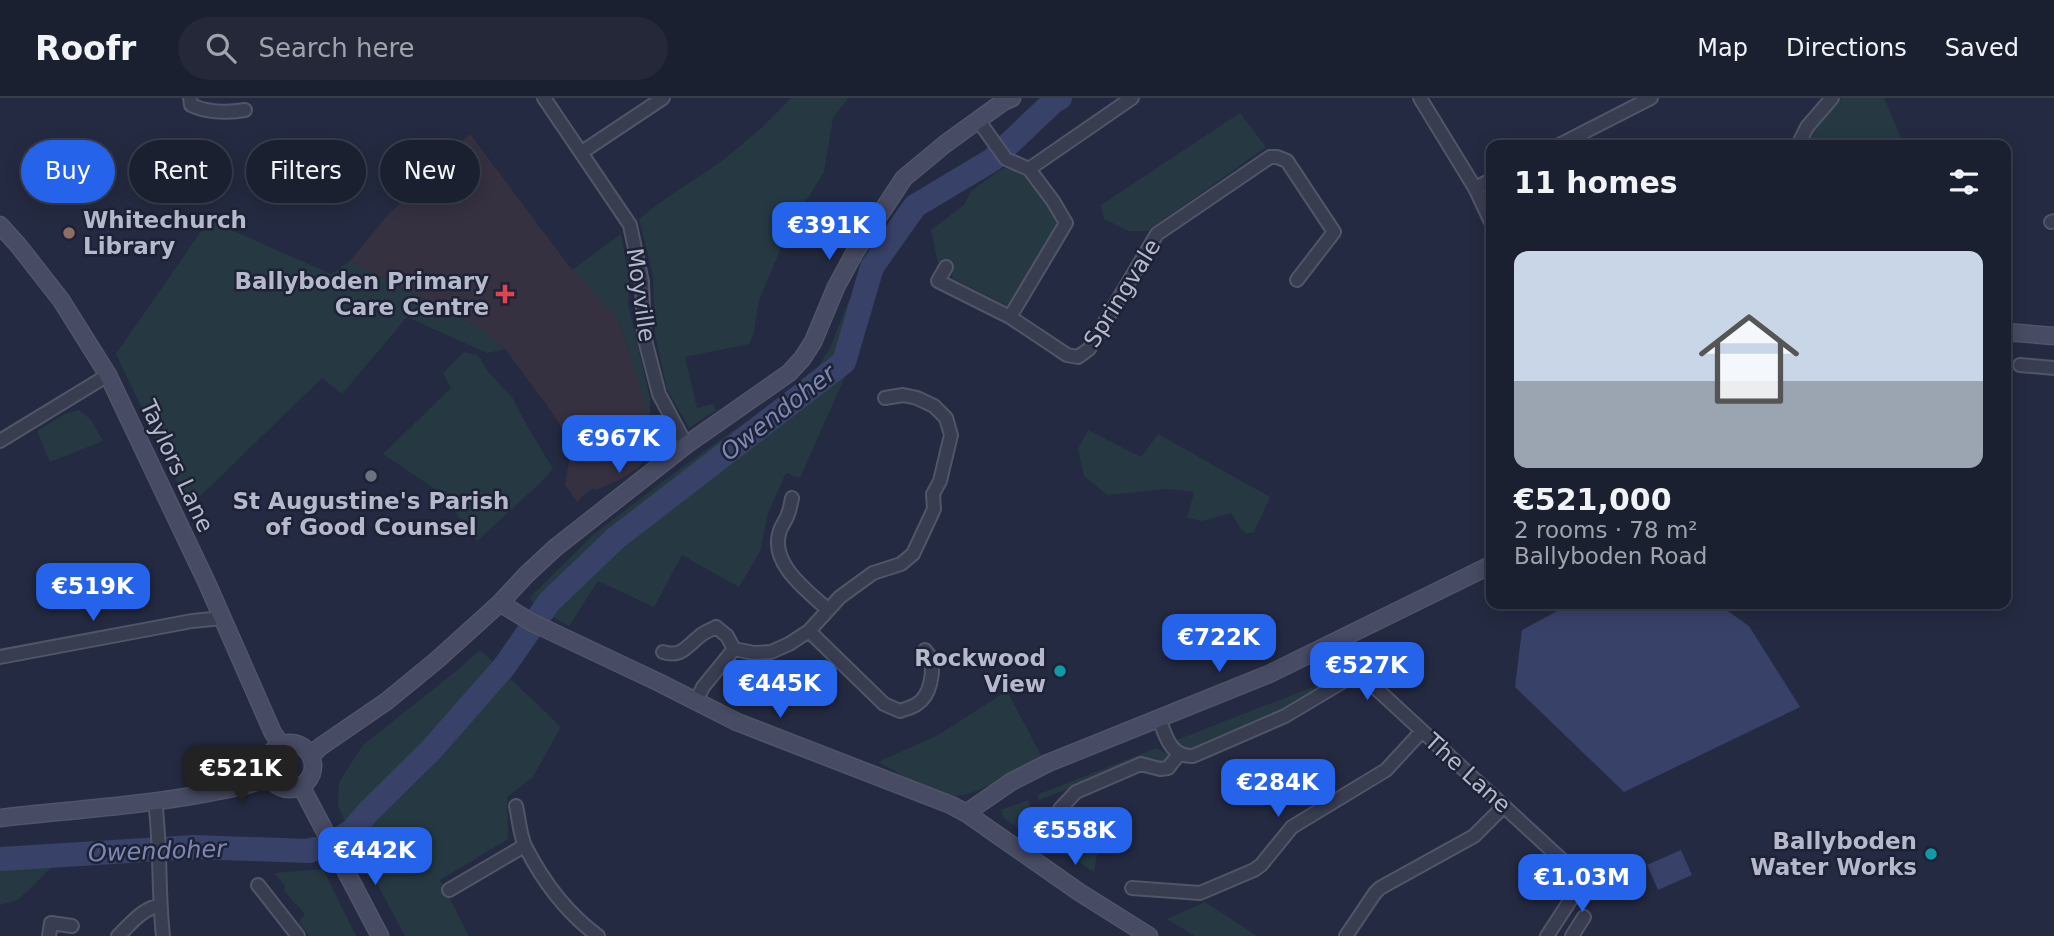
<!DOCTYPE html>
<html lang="en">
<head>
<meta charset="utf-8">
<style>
  :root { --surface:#1b2031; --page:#242839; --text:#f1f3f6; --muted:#a0a3ab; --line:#393e4d; --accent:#2563eb }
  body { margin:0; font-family:"DejaVu Sans",sans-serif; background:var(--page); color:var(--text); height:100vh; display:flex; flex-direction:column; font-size:26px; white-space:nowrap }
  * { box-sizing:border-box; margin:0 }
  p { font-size:23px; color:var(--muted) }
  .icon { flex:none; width:38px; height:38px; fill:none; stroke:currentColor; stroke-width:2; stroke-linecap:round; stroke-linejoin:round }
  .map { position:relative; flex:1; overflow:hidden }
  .drawer { position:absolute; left:1486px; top:42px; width:525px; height:469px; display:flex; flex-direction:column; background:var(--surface); border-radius:14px; box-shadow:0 4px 18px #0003,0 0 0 2px var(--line) }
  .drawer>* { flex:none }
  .top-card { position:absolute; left:21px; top:42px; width:665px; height:63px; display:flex; gap:14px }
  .price { position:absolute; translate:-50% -60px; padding:0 16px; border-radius:14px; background:var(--accent); color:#fff; font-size:23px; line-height:46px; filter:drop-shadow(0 2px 4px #0008) }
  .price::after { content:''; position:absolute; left:50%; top:42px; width:21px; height:16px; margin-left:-10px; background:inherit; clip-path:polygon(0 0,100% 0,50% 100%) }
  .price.active { background:#222; color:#fff }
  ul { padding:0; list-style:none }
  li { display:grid; align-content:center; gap:14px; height:371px; padding:0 28px }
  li+li { border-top:2px solid var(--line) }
  li span { display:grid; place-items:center; height:217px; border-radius:14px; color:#555 }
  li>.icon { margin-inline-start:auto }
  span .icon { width:126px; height:126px; fill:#fffc; stroke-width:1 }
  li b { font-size:30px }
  h2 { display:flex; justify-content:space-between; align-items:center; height:84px; padding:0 28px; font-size:30px }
  .pill { padding:0 24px; border-radius:32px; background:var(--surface); box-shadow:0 4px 18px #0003,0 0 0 2px var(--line); font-size:24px; line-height:63px }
  .pill.active { background:var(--accent); color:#fff }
  header { display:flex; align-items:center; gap:42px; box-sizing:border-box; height:98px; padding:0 35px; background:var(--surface); border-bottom:2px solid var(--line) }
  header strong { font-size:33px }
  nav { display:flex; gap:38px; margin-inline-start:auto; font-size:24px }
  .search { width:490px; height:63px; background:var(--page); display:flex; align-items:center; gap:18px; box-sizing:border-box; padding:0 24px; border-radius:38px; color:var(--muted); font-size:26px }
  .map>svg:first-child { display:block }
  .medical { fill:#363141 }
  .green { fill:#263942 }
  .water { fill:#384268 }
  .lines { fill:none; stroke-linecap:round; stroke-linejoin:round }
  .river { stroke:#384268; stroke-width:24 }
  .street-casing { stroke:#515568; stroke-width:16 }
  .secondary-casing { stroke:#515568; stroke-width:19 }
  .street { stroke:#393d50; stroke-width:12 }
  .secondary { stroke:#474b63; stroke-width:16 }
  .education-dot { fill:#8d6e63; stroke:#1e2236; stroke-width:2.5 }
  .health-dot { fill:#e0444e; stroke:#1e2236; stroke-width:2.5 }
  .worship-dot { fill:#6b7280; stroke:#1e2236; stroke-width:2.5 }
  .culture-dot { fill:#0f9aa8; stroke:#1e2236; stroke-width:2.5 }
  .labels { text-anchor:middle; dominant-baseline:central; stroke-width:5; stroke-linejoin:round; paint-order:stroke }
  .poi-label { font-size:23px; font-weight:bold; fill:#b5b9cb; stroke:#1e2236; text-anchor:end }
  .street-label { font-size:23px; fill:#b5b9cb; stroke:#1e2236 }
  .water-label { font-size:24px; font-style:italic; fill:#7c88b3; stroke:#1e2236 }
</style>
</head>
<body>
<header>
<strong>Roofr</strong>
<div class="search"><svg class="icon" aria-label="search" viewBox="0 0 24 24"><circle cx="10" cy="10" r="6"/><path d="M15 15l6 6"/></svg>Search here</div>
<nav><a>Map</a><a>Directions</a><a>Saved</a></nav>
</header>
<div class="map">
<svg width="2054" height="838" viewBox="0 0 2054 838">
  <rect width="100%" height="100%" fill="#242a41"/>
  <path class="medical" d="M 470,36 L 572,172 L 618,221 L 650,321 L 660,338 L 639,369 L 621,381 L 596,392 L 594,390 L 580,400 L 578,405 L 565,387 L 571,352 L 571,344 L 549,310 L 505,251 L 481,231 L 350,163 L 386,119 Z"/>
  <path class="green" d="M 791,0 L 848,0 L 833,20 L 824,74 L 790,129 L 759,202 L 753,238 L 749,246 L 685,259 L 697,310 L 713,306 L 716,312 L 689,330 L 667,291 L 655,236 L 653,177 L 639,121 C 664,100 692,84 719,65 C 745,45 769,24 791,0 Z
    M 1843,0 L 1884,0 L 1903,45 L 1901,47 L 1807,47 C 1814,29 1825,9 1843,0 Z
    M 1240,15 L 1266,49 L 1148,133 L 1129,133 L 1104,121 L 1101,107 Z
    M 1003,70 L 1018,72 L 1049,105 L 1056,121 L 1056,131 L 1008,208 L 952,180 L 953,170 L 938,165 L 931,132 L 964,107 L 971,93 Z
    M 209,122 L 331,176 L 350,163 L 481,231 L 505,251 L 487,255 L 407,219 L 342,296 L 322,280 L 189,409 L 116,256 Z
    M 621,136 L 629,180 L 628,206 L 650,301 L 650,321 L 618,221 L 572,172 Z
    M 849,202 L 868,211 L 850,267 L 800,380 L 786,375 L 768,415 L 760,454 L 739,489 L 682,457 L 654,509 L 598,483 L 569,528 L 537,510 L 530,499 L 594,436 L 681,370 L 788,294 L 818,269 L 830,250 Z
    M 464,254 L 478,257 L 489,275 L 512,299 L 526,326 L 553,371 L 538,387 L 477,443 L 441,395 L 383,356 L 451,290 L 443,275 Z
    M 79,312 L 91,322 L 103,343 L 50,364 L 37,333 L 65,316 Z
    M 1088,332 L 1141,359 L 1158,336 L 1270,399 L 1254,434 L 1247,436 L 1241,431 L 1231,415 L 1203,423 L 1187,420 L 1194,394 L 1167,391 L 1107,397 L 1084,378 L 1078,351 Z
    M 480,552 L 561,629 L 533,679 L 507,699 L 508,741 L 440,782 L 469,838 L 405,838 L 352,739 L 338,708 L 339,684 L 363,647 L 455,574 Z
    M 1341,578 L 1283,612 L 1193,653 L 1179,650 L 1174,643 Z
    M 1007,593 L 1043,661 C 1024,670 972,700 952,698 C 931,696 897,674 878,664 L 938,637 Z
    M 1156,650 L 1171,658 L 1164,667 L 1141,662 L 1039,702 L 1037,697 Z
    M 1028,702 L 1036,734 L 1045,749 L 1004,720 L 1001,712 Z
    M 1087,723 L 1098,750 L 1094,774 L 1057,750 L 1061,744 L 1069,749 Z
    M 52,769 L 18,802 L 0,807 L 0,770 Z
    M 323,771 L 356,838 L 309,838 L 299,824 L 305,816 L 284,793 L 285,788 L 274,775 Z
    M 1205,804 L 1257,838 L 1195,838 L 1167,821 Z"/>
  <path class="water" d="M 1570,506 L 1718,506 L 1749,528 L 1800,609 L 1624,694 L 1515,589 L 1522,532 Z
    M 1681,752 L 1692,777 L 1658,792 L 1647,767 Z"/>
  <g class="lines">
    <path class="river" d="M 345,737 L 352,733 L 368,714 L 431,652 L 504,569 L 549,504 L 616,440 L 844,264 L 872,169 L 915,108 L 992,62 L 1054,3 L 1060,0
      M 0,761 L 193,749 L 309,753 L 314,751"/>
    <g class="street-casing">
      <path id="street" d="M 190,0 L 191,7 C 208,15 227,15 245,12
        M 544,0 L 630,127 L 642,184 L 644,238 L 659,296 L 686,347
        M 1420,0 L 1475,90 L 1491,124
        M 978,22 L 1006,61 L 1029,71 L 1053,103 L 1066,125 L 1010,219
        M 1559,47 L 1651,0
        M 1798,47 L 1807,29 L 1832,0
        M 582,54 L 663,0
        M 1029,71 L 1132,0
        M 1475,90 L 1491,82
        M 2051,124 L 2054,123
        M 946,169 L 938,183 L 1010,219 L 1067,257 L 1078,259 L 1089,251 L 1157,136 L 1270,59 L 1277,59 L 1287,63 L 1334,134 L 1297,182
        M 2020,267 L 2054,270
        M 0,343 L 108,277
        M 792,400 C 791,405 790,411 788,416 C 786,423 780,429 779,436 C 771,467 808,493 828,512
        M 809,533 L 884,606 L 900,613 C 905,611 913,609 917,606 C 931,597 933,576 932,561 L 925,552
        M 663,554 C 681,560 687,548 700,538 C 704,534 711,532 716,529 L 727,538 L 734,551
        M 0,559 L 192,523 L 223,520
        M 696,603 L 703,589 L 734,551 L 754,555 L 771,554 L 789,546 L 809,533 L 840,499 L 873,475 L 901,466 L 913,456 L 934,411 L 933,396 L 940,383 L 951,337 L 946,320 L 934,308 L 917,300 L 903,297 L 885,300
        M 1159,621 C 1166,638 1170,659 1193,658 L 1285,618 L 1347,581 L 1355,578 L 1366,581 L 1575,774 L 1579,781 L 1579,789 L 1547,838
        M 155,703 C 161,748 158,793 163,838
        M 516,708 C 519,721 520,739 526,750 C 543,783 568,816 598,838
        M 1065,730 L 1058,727 L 1060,711 L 1076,694 L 1141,666 L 1160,671 L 1168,670 L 1179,656
        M 258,787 L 298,838
        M 1132,790 L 1200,795 L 1254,772 L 1261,767 L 1292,729 L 1386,672 L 1422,633
        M 449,792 L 524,748
        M 49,838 L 51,825 L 72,828
        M 118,838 C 130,827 143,809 160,808
        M 1346,838 L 1375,795 L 1380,790 L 1474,738 L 1504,708
        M 1572,838 L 1584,819"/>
    </g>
    <g class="secondary-casing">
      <path id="secondary" d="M 0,127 L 18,147 L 61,202 L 108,277 L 207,485 L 273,635 L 281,646
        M 2006,234 L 2054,238
        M 500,505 L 531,524 L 658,584 L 737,624 L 951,707 L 966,715 L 1079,794 L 1149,838
        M267 668a23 23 0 1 1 46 0a23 23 0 1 1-46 0Z
        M 311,658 L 320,649 L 387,603 L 437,562 L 500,505 L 526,477 L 555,450 L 686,347 L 789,275 L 802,261 L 813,244 L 836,189 L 855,154 L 904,80 L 945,46 L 1003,4 L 1012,0
        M 301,688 L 380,838
        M 966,715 L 1011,684 L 1048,665 L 1269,576 L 1491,467
        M 0,720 C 69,712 139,708 208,695 C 229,690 251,689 269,677"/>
    </g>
    <use href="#street" class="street"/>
    <use href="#secondary" class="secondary"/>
  </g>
  <circle class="education-dot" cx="69" cy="135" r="7"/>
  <path class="health-dot" d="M501.5 185.5h7v7h7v7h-7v7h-7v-7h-7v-7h7z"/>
  <circle class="worship-dot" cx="371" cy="378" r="7"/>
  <g class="culture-dot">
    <circle cx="1060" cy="573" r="7"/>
    <circle cx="1931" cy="756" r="7"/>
  </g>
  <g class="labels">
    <g class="poi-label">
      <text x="83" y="122" text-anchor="start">Whitechurch<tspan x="83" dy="26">Library</tspan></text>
      <text x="489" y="183">Ballyboden Primary<tspan x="489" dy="26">Care Centre</tspan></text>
      <text x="371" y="403" text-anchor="middle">St Augustine's Parish<tspan x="371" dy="26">of Good Counsel</tspan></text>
      <text x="1046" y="560">Rockwood<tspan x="1046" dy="26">View</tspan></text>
      <text x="1917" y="743">Ballyboden<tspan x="1917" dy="26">Water Works</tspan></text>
    </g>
    <g class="street-label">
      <text transform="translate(1122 195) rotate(-58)">Springvale</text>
      <text transform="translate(641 197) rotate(82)">Moyville</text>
      <text transform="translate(177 368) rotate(65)">Taylors Lane</text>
      <text transform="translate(1468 675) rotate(42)">The Lane</text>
    </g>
    <g class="water-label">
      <text transform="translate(778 315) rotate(-38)">Owendoher</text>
      <text transform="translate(157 753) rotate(-2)">Owendoher</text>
    </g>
  </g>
</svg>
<b class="price" style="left:829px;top:164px">€391K</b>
<b class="price" style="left:619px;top:377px">€967K</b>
<b class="price" style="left:93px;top:525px">€519K</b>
<b class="price" style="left:1219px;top:576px">€722K</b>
<b class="price" style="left:1367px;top:604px">€527K</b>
<b class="price" style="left:780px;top:622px">€445K</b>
<b class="price active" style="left:241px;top:707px">€521K</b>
<b class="price" style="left:1278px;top:721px">€284K</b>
<b class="price" style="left:1075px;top:769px">€558K</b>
<b class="price" style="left:375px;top:789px">€442K</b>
<b class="price" style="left:1582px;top:816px">€1.03M</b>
<div class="top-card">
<a class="pill active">Buy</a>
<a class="pill">Rent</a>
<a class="pill">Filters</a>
<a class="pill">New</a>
</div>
<section class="drawer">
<h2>11 homes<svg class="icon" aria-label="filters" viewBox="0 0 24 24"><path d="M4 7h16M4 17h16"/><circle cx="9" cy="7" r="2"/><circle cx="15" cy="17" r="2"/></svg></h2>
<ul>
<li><span style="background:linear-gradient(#c9d6e8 60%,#9aa5b1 0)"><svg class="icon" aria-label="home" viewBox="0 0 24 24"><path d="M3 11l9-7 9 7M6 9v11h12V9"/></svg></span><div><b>€521,000</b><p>2 rooms · 78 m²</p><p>Ballyboden Road</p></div></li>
</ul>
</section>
</div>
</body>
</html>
